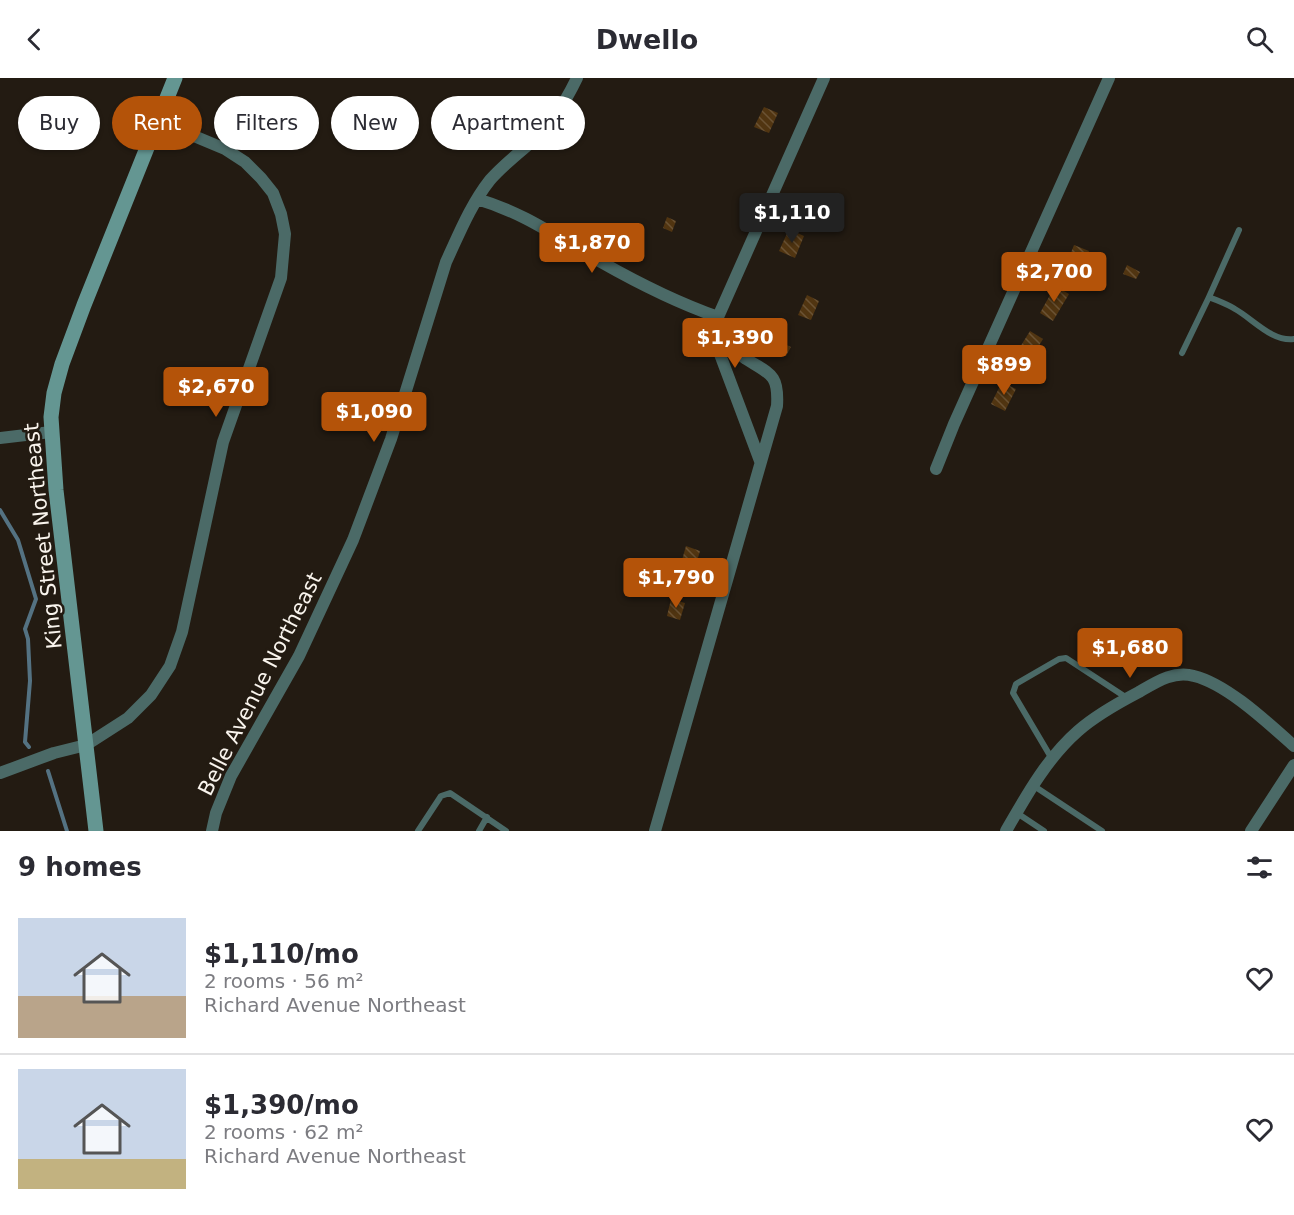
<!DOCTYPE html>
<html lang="en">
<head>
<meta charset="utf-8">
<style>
  :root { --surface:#fff; --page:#f7f7f7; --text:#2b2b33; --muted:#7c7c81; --line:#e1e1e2; --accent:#b45309 }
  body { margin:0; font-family:"DejaVu Sans",sans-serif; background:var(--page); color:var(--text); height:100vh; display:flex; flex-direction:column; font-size:22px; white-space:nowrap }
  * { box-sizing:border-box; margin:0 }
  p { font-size:20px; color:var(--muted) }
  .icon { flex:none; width:33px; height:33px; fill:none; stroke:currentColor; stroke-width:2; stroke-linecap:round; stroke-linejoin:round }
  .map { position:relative; height:753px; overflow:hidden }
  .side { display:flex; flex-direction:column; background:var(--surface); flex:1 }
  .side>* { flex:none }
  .hud { position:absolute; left:18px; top:18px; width:600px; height:54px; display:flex; gap:12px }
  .price { position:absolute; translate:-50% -51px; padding:0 14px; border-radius:6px; background:var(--accent); color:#fff; font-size:20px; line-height:39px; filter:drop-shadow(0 2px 3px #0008) }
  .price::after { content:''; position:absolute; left:50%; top:36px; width:18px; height:14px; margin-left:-9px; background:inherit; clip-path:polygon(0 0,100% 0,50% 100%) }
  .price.active { background:#222; color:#fff }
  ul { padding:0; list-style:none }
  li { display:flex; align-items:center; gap:18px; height:150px; padding:0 18px }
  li+li { border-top:2px solid var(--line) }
  li span { display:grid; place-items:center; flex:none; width:168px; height:120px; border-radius:0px; color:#555 }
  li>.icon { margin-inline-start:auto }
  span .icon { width:72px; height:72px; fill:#fffc; stroke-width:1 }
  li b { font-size:26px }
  h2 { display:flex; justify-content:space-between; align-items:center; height:72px; padding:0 18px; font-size:26px }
  .chip { padding:0 21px; border-radius:27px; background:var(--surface); box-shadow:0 2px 4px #0004; font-size:21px; line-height:54px }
  .chip.active { background:var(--accent); color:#fff }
  header { display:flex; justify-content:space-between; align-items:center; height:78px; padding:0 18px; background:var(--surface); font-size:27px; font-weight:600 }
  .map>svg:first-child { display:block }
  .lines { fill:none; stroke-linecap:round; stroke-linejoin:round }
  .stream { stroke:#547282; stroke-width:4 }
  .building { fill:url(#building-back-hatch) }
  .lane { stroke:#4b6a67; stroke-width:6 }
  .street { stroke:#4b6a67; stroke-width:12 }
  .secondary { stroke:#649692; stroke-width:15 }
  .labels { text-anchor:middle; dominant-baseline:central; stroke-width:5; stroke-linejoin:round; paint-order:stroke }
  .street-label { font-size:21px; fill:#f9f4ed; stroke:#231b12 }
</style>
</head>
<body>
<header><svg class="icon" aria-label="back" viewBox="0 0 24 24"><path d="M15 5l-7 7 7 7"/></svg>Dwello<svg class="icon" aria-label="search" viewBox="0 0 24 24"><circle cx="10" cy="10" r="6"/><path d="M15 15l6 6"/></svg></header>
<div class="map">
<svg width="1294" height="753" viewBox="0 0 1294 753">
  <defs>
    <pattern id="building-back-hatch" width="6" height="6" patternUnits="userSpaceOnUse" patternTransform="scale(1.5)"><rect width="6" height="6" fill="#513511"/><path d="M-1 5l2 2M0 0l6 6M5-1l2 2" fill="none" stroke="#6b5334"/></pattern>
  </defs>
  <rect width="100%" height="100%" fill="#231b12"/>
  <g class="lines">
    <path class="stream" d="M 0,432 L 18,462 L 36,521 L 25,551 L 28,561 L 30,603 L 25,664 L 29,669
      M 48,693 L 67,753"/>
  </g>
  <path class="building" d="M 764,29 L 778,35 L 769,55 L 754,49 Z
    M 667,139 L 676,143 L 672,154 L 663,150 Z
    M 789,151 L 804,158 L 795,180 L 779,173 Z
    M 1074,167 L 1089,173 L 1080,196 L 1065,190 Z
    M 1127,187 L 1140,194 L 1136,201 L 1123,196 Z
    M 1055,208 L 1069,216 L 1053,243 L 1040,235 Z
    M 807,217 L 819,223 L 811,242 L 798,237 Z
    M 1030,253 L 1043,261 L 1030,282 L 1017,274 Z
    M 780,264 L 791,269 L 786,278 L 776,274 Z
    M 1002,304 L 1016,311 L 1005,333 L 991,326 Z
    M 686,468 L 700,473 L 694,493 L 680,489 Z
    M 671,521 L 685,525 L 680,542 L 667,538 Z"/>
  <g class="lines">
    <path class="lane" d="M 1209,219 L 1239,152
      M 1182,275 L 1209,219 C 1218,223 1227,226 1235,231 C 1253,241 1272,264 1294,261
      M 1052,681 L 1013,615 L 1016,606 L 1059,581 L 1066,580 L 1127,620
      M 1034,708 L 1102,753
      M 1017,735 L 1044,753
      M 418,753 L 441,718 L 450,715 L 506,753
      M 479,753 L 487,739"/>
    <path class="street" d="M 477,121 C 525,135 558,160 601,184 C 638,205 678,225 718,239
      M 0,360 L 51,354
      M 760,383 L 718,271 L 716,257 L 718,239 L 824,0
      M 936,391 L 954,346 L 1109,0
      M 0,695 L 54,675 L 86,667 L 128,640 L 151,617 L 170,588 L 182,554 L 223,364 L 281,200 L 285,156 L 281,136 L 273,115 L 261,100 L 245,84 L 225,71 L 158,43
      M 212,753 L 216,735 L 231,698 L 299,578 L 353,462 L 391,361 L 446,184 C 459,156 471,126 490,102 C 503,87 520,74 535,61 C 554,43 566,23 577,0
      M 655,753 L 777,328 C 779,296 770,296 746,281 C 736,274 726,265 716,257
      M 1006,753 C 1026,718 1047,680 1078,653 C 1096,637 1118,625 1139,614 C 1156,604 1174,592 1194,598 C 1227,606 1268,645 1294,668
      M 1251,753 L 1294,687"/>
    <path class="secondary" d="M 96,753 L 56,412 L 51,339 L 54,315 L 62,286 L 84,227 L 175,0"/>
  </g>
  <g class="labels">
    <g class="street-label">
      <text transform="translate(43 458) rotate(-96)">King Street Northeast</text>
      <text transform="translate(260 606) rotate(-63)">Belle Avenue Northeast</text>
    </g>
  </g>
</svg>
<b class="price active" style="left:792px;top:166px">$1,110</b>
<b class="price" style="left:592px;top:196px">$1,870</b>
<b class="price" style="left:1054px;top:225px">$2,700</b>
<b class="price" style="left:735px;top:291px">$1,390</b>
<b class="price" style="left:1004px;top:318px">$899</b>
<b class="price" style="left:216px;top:340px">$2,670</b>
<b class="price" style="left:374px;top:365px">$1,090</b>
<b class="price" style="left:676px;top:531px">$1,790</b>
<b class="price" style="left:1130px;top:601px">$1,680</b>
<div class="hud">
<a class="chip">Buy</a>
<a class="chip active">Rent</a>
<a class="chip">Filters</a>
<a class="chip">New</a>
<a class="chip">Apartment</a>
</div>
</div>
<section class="side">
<h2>9 homes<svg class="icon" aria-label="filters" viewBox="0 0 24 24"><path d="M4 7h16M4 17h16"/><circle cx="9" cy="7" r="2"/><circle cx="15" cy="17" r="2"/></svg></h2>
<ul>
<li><span style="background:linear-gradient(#c9d6e8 65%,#b9a48a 0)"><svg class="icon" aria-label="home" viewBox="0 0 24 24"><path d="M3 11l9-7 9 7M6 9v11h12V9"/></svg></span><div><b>$1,110/mo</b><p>2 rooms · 56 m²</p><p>Richard Avenue Northeast</p></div><svg class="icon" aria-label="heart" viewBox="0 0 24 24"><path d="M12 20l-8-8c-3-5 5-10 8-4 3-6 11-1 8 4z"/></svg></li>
<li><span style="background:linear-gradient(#c9d6e8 75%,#c2b280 0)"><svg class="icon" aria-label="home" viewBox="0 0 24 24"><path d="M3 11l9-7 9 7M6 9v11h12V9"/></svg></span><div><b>$1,390/mo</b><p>2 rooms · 62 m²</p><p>Richard Avenue Northeast</p></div><svg class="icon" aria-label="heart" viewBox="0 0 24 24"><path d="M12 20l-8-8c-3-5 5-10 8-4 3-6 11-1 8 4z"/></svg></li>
</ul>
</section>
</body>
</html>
